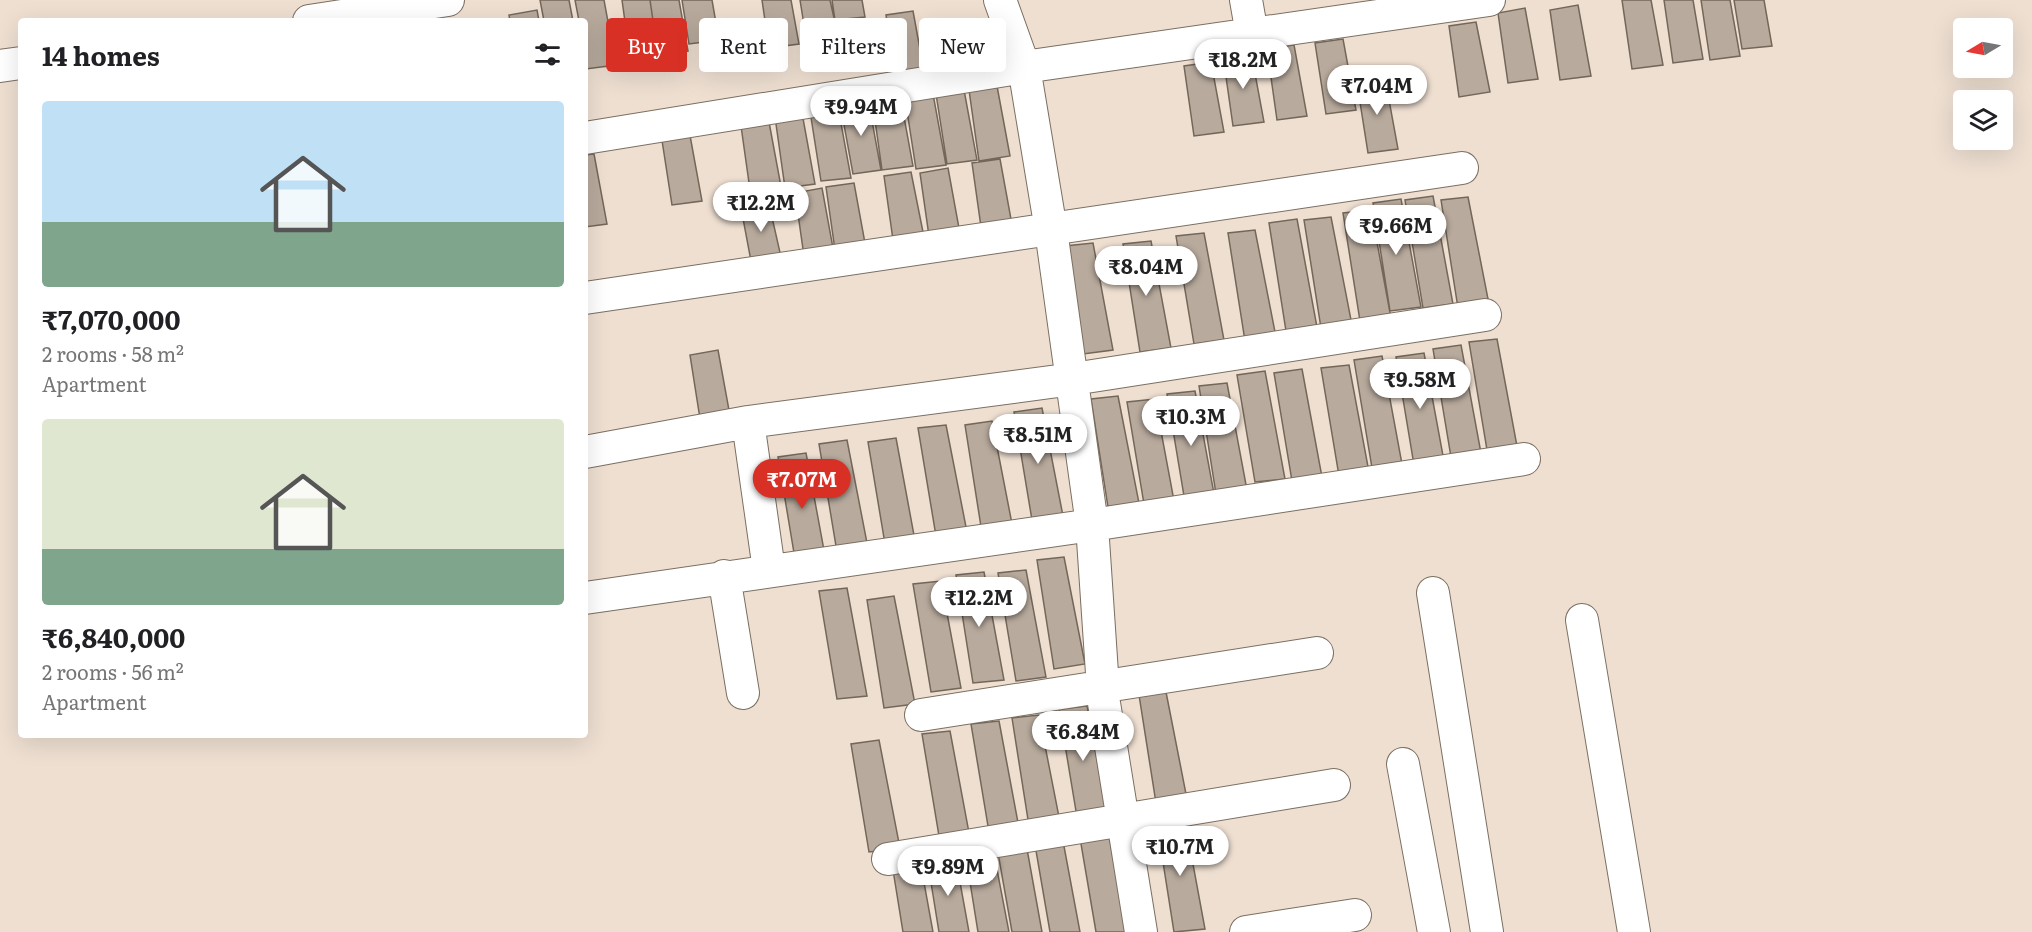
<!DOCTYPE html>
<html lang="en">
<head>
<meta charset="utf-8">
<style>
  :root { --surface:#fff; --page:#f6f6f6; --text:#202124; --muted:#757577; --accent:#d93025 }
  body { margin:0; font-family:Literata,serif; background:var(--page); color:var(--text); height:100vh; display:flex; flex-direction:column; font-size:22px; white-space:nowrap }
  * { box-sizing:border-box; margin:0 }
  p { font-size:20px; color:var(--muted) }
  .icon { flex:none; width:33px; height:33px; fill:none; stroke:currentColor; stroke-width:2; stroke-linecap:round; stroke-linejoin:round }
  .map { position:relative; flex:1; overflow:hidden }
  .side { position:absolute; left:18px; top:18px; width:570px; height:720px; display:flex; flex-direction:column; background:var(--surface); border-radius:6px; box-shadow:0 6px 24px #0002 }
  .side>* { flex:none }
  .banner { position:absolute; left:606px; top:18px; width:570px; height:54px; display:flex; gap:12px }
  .needle { width:39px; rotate:260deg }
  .fabs { position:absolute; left:1953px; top:18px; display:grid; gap:12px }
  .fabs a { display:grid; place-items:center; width:60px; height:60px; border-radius:6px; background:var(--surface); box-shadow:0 6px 24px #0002; font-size:30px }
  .price { position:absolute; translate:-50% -51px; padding:0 14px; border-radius:21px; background:#fff; color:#222; font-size:20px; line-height:39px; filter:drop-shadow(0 2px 3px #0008) }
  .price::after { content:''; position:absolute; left:50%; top:36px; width:18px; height:14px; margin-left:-9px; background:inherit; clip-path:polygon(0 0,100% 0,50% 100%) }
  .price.active { background:var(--accent); color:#fff }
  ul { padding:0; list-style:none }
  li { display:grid; align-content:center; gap:12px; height:318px; padding:0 24px }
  li span { display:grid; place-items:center; height:186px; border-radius:6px; color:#555 }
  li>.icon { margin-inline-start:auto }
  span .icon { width:108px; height:108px; fill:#fffc; stroke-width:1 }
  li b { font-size:26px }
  h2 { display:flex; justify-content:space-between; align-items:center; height:72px; padding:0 24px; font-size:26px }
  .chip { padding:0 21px; border-radius:6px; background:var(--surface); box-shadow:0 6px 24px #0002; font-size:21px; line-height:54px }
  .chip.active { background:var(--accent); color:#fff }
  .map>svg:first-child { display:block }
  .building { fill:#b8aa9d; stroke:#73675a; stroke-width:1.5 }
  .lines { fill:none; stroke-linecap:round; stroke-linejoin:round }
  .street-casing { stroke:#7b6f62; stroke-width:34 }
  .street { stroke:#fff; stroke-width:32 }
</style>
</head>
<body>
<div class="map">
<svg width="2032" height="932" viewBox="0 0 2032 932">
  <rect width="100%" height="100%" fill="#eedfd1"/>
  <path class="building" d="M 540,0 L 569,0 L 573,21 L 544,21 Z
    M 575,0 L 604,0 L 616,65 L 586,69 L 585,21 L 579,21 Z
    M 622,0 L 650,0 L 658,55 L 630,58 Z
    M 650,0 L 679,0 L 688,51 L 658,55 Z
    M 682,0 L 712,0 L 719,40 L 689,44 Z
    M 762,0 L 791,0 L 799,44 L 769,48 Z
    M 800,0 L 830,0 L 836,27 L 805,31 Z
    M 832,0 L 862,0 L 865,17 L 835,20 Z
    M 1622,0 L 1651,0 L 1663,65 L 1632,69 Z
    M 1664,0 L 1693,0 L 1703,59 L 1673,63 Z
    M 1701,0 L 1730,0 L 1740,56 L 1710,60 Z
    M 1734,0 L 1764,0 L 1772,46 L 1742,49 Z
    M 1578,5 L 1591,76 L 1560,80 L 1550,10 Z
    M 1525,8 L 1538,79 L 1508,83 L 1498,13 Z
    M 537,10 L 539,21 L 510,21 L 509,15 Z
    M 913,11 L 926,82 L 896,85 L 886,15 Z
    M 1476,22 L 1490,92 L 1459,97 L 1449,26 Z
    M 1343,39 L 1356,110 L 1326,114 L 1315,43 Z
    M 1294,45 L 1307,116 L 1277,120 L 1267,49 Z
    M 1251,52 L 1264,122 L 1233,126 L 1223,56 Z
    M 1211,62 L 1224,132 L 1194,136 L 1184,66 Z
    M 1385,78 L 1398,149 L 1368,153 L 1357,83 Z
    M 997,86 L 1010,156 L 979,161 L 969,90 Z
    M 964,90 L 977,160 L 947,164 L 936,94 Z
    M 933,94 L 946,165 L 916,169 L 905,98 Z
    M 900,95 L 913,166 L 882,170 L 872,99 Z
    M 868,99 L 881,170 L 853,174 L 840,103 Z
    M 838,107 L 851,178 L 821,181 L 810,111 Z
    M 802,113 L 815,184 L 785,188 L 775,117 Z
    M 769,122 L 782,192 L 751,197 L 741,126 Z
    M 689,130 L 702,201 L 672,205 L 661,134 Z
    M 594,154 L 607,224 L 585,227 L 585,155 Z
    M 1000,159 L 1013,230 L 982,234 L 972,163 Z
    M 948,168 L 961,239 L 930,243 L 920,173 Z
    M 911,172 L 925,242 L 894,247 L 884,176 Z
    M 854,183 L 867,254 L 836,257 L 826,187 Z
    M 822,188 L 835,259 L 805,263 L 795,193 Z
    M 1433,196 L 1453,304 L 1423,308 L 1405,200 Z
    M 1468,197 L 1489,304 L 1458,308 L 1441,200 Z
    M 1401,199 L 1421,307 L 1390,311 L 1373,203 Z
    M 769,204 L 781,257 L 751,261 L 741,208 Z
    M 1371,210 L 1391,318 L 1360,321 L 1343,213 Z
    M 1331,217 L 1352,325 L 1321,328 L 1304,220 Z
    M 1297,219 L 1317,327 L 1286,331 L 1269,223 Z
    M 1255,230 L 1276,337 L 1245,341 L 1228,233 Z
    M 1204,233 L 1224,340 L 1194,344 L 1176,236 Z
    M 1151,241 L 1171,348 L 1140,352 L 1123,244 Z
    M 1093,243 L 1113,350 L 1083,354 L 1065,246 Z
    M 1497,339 L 1517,446 L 1487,450 L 1469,342 Z
    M 1461,345 L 1481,453 L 1451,457 L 1433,349 Z
    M 718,350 L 731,421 L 701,425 L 690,355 Z
    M 1424,353 L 1444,461 L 1414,465 L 1396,357 Z
    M 1382,356 L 1402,464 L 1372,468 L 1354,360 Z
    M 1349,365 L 1369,472 L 1339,476 L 1321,368 Z
    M 1302,369 L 1322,477 L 1292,481 L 1274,373 Z
    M 1265,371 L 1285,479 L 1255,482 L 1237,375 Z
    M 1227,383 L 1247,490 L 1216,494 L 1199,386 Z
    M 1195,391 L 1215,499 L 1185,502 L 1167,394 Z
    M 1118,396 L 1139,503 L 1108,507 L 1091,399 Z
    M 1155,399 L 1175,506 L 1145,510 L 1127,402 Z
    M 1042,408 L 1063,516 L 1032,520 L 1014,412 Z
    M 992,421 L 1013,529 L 982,533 L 965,425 Z
    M 946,425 L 967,532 L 936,536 L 918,428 Z
    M 896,438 L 916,546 L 886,550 L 868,442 Z
    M 847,440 L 868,548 L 837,552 L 819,444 Z
    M 806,453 L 826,561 L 796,565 L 778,457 Z
    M 1064,557 L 1085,664 L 1054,669 L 1037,560 Z
    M 1026,570 L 1046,677 L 1016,681 L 998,573 Z
    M 984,572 L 1004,680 L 973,683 L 956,575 Z
    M 941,581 L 961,688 L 931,692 L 913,584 Z
    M 847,588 L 867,696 L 837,699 L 819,591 Z
    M 894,596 L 915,704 L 884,708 L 867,600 Z
    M 1166,692 L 1187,799 L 1156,803 L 1139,695 Z
    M 1087,706 L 1107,813 L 1077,817 L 1059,709 Z
    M 1039,715 L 1060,822 L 1029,826 L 1012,718 Z
    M 999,721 L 1019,828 L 989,832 L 971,724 Z
    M 950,731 L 970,838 L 940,842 L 922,734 Z
    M 879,740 L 900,848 L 869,852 L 851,744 Z
    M 1185,821 L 1205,929 L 1174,932 L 1157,824 Z
    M 1109,835 L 1127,932 L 1096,932 L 1080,838 Z
    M 1063,841 L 1080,932 L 1050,932 L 1035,845 Z
    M 1027,849 L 1042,932 L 1012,932 L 998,853 Z
    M 994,854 L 1009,932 L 978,932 L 966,857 Z
    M 956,860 L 969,932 L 939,932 L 928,864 Z
    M 921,866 L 933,932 L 903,932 L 893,870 Z"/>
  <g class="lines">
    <g class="street-casing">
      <path id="street" d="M 1000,0 L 1024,67 L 1051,230 L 1092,525 L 1104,703 L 1141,932
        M 1246,0 L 1252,34
        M 309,21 L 448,0
        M 0,66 L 21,63
        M 585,138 L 1024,67 L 1489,0
        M 585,298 L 1462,168
        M 748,422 L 769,570
        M 585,452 L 748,422 L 1073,379 L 1485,315
        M 724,576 L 743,693
        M 1433,593 L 1487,932
        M 585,598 L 1092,525 L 1524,459
        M 1582,620 L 1634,932
        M 921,715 L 1317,653
        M 1403,764 L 1434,932
        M 888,859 L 1334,785
        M 1246,932 L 1355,915"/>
    </g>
    <use href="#street" class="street"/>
  </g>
</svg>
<div class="fabs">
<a><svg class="needle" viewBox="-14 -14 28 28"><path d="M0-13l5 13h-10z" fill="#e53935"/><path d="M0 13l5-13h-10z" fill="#757577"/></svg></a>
<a><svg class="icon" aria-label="layers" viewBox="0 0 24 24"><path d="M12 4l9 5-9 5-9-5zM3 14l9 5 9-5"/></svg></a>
</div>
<b class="price" style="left:1243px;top:90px">₹18.2M</b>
<b class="price" style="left:1377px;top:116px">₹7.04M</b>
<b class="price" style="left:861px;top:137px">₹9.94M</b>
<b class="price" style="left:761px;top:233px">₹12.2M</b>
<b class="price" style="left:1396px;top:256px">₹9.66M</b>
<b class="price" style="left:1146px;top:297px">₹8.04M</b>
<b class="price" style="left:1420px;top:410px">₹9.58M</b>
<b class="price" style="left:1191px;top:447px">₹10.3M</b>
<b class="price" style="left:1038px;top:465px">₹8.51M</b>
<b class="price active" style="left:802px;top:510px">₹7.07M</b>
<b class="price" style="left:979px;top:628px">₹12.2M</b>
<b class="price" style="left:1083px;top:762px">₹6.84M</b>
<b class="price" style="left:1180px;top:877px">₹10.7M</b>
<b class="price" style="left:948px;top:897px">₹9.89M</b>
<div class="banner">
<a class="chip active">Buy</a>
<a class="chip">Rent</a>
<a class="chip">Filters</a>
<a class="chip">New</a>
</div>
<section class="side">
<h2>14 homes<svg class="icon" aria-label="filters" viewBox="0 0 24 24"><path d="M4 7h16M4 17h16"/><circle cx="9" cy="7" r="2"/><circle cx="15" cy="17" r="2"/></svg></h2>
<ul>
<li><span style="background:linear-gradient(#bfe0f5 65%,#7fa58c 0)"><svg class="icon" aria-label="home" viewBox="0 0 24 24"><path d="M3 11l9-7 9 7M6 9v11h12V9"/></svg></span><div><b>₹7,070,000</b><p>2 rooms · 58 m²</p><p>Apartment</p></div></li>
<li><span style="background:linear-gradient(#dfe7d0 70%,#7fa58c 0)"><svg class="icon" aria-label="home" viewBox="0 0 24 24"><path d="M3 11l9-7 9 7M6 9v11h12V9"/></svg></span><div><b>₹6,840,000</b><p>2 rooms · 56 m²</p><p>Apartment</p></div></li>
</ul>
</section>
</div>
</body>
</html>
